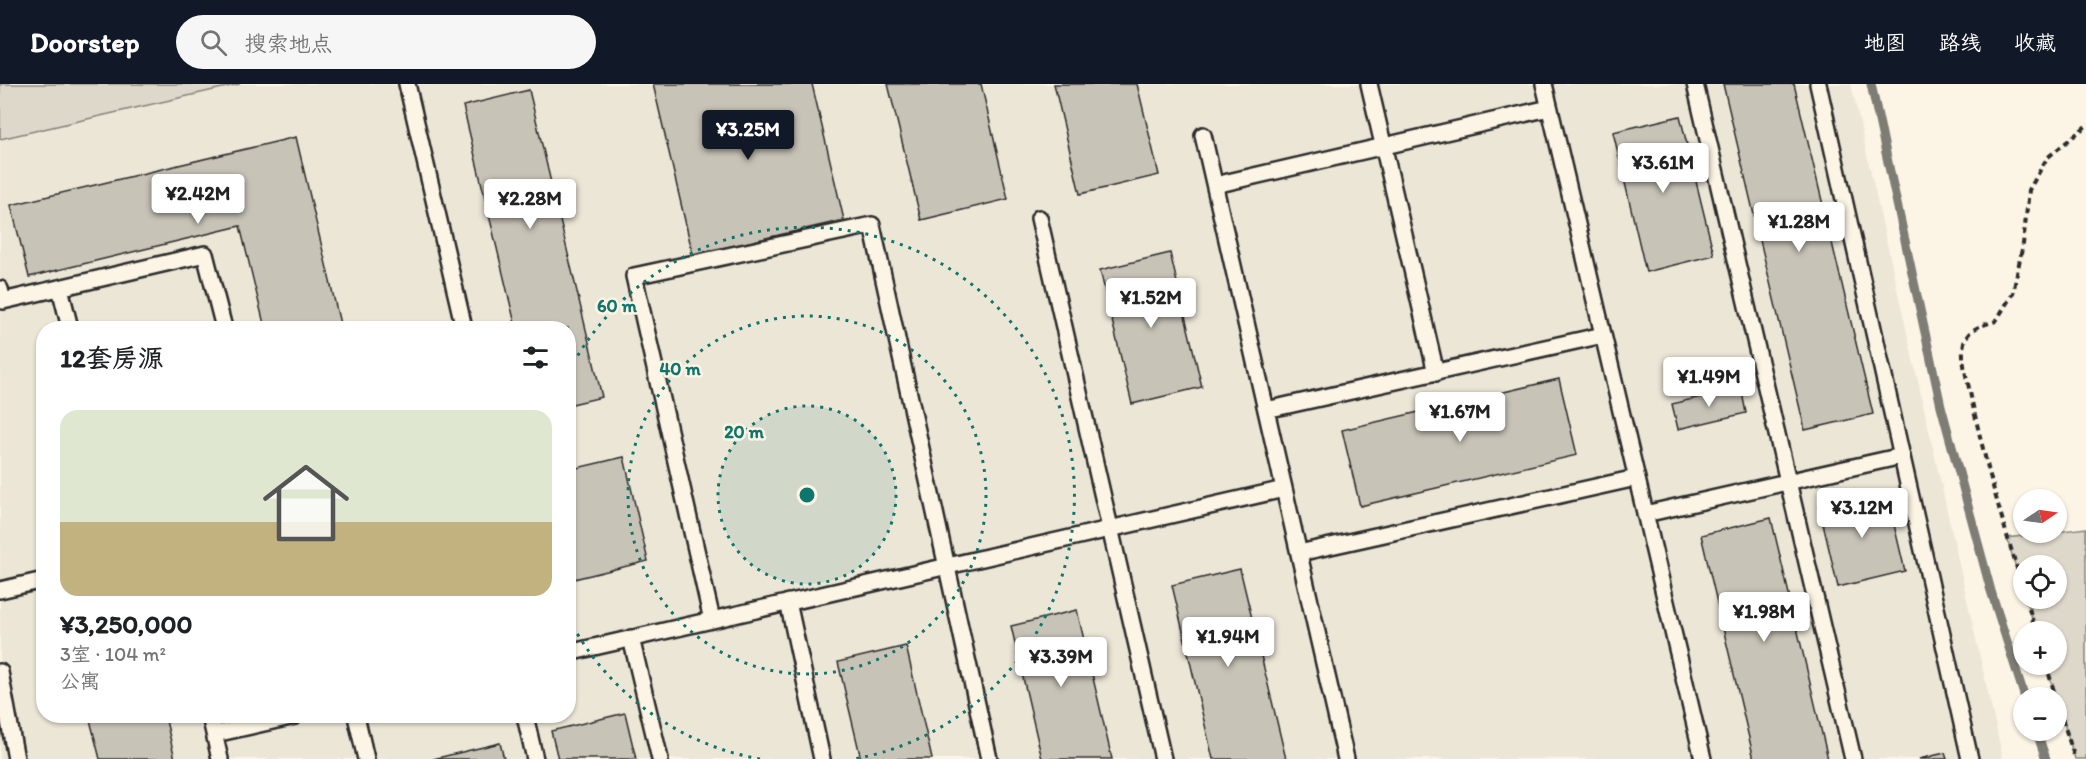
<!DOCTYPE html>
<html lang="zh">
<head>
<meta charset="utf-8">
<style>
  :root { --surface:#fff; --page:#f6f6f6; --text:#202124; --muted:#757577; --accent:#111827 }
  body { margin:0; font-family:Itim,"LXGW WenKai TC",sans-serif; background:var(--page); color:var(--text); height:100vh; display:flex; flex-direction:column; font-size:22px; white-space:nowrap }
  * { box-sizing:border-box; margin:0 }
  p { font-size:20px; color:var(--muted) }
  .icon { flex:none; width:33px; height:33px; fill:none; stroke:currentColor; stroke-width:2; stroke-linecap:round; stroke-linejoin:round }
  .map { position:relative; flex:1; overflow:hidden }
  .sheet { position:absolute; left:36px; top:237px; width:540px; height:402px; display:flex; flex-direction:column; background:var(--surface); border-radius:24px; box-shadow:0 2px 4px #0004 }
  .sheet>* { flex:none }
  .needle { width:39px; rotate:77deg }
  .tools { position:absolute; left:2013px; top:405px; display:grid; gap:12px }
  .tools a { display:grid; place-items:center; width:54px; height:54px; border-radius:50%; background:var(--surface); box-shadow:0 2px 4px #0004; font-size:30px }
  .price { position:absolute; translate:-50% -51px; padding:0 14px; border-radius:6px; background:#fff; color:#222; font-size:20px; line-height:39px; filter:drop-shadow(0 2px 3px #0008) }
  .price::after { content:''; position:absolute; left:50%; top:36px; width:18px; height:14px; margin-left:-9px; background:inherit; clip-path:polygon(0 0,100% 0,50% 100%) }
  .price.active { background:var(--accent); color:#fff }
  ul { padding:0; list-style:none }
  li { display:grid; align-content:center; gap:12px; height:318px; padding:0 24px }
  li span { display:grid; place-items:center; height:186px; border-radius:18px; color:#555 }
  li>.icon { margin-inline-start:auto }
  span .icon { width:108px; height:108px; fill:#fffc; stroke-width:1 }
  li b { font-size:26px }
  h2 { display:flex; justify-content:space-between; align-items:center; height:72px; padding:0 24px; font-size:26px }
  header { display:flex; align-items:center; gap:36px; box-sizing:border-box; height:84px; padding:0 30px; background:var(--accent); color:#fff }
  header strong { font-size:28px }
  nav { display:flex; gap:33px; margin-inline-start:auto; font-size:21px }
  .search { width:420px; height:54px; background:var(--page); display:flex; align-items:center; gap:15px; box-sizing:border-box; padding:0 21px; border-radius:33px; color:var(--muted); font-size:22px }
  .map>svg:first-child { display:block }
  .built { fill:#ece6d7; fill-rule:evenodd }
  .green { fill:#ded8ca; stroke:#84827a; stroke-width:1.5 }
  .lines { fill:none; stroke-linecap:round; stroke-linejoin:round }
  .stream { stroke:#7d7b74; stroke-width:9 }
  .building { fill:#c8c3b7; stroke:#2b2b2b; stroke-width:1.5 }
  .service-casing { stroke:#2b2b2b; stroke-width:20 }
  .path { stroke:#2b2b2b; stroke-width:4; stroke-dasharray:6 4.5; stroke-linecap:butt }
  .service { stroke:#fcf5e5; stroke-width:15 }
  .ring { fill:none; stroke:#0f766e; stroke-width:3; stroke-dasharray:3 6 }
  .centre { fill:#0f766e; stroke:#fcf5e5; stroke-width:3 }
  .ring-label { font-size:18px; text-anchor:middle; font-weight:bold; fill:#0f766e; stroke:#fcf5e5; stroke-width:5; stroke-linejoin:round; paint-order:stroke }
</style>
</head>
<body>
<header>
<strong>Doorstep</strong>
<div class="search"><svg class="icon" aria-label="search" viewBox="0 0 24 24"><circle cx="10" cy="10" r="6"/><path d="M15 15l6 6"/></svg>搜索地点</div>
<nav><a>地图</a><a>路线</a><a>收藏</a></nav>
</header>
<div class="map">
<svg width="2086" height="675" viewBox="0 0 2086 675">
  <rect width="100%" height="100%" fill="#fcf5e5"/>
  <filter id="ink" filterUnits="userSpaceOnUse"><feTurbulence type="fractalNoise" baseFrequency=".0167" numOctaves="2"/><feDisplacementMap in="SourceGraphic" scale="12" xChannelSelector="R" yChannelSelector="G"/><feConvolveMatrix kernelMatrix="1 2 1 2 8 2 1 2 1" color-interpolation-filters="sRGB"/></filter>
  <g filter="url(#ink)">
    <path class="built" d="M 243,0 L 1851,0 L 2003,675 L 0,675 L 0,56 ZM 44,244 L 568,244 L 568,632 L 44,632 Z"/>
    <path class="green" d="M 0,0 L 240,0 L 0,55 Z
      M 2086,444 L 2086,675 L 2075,675 L 2046,581 L 2056,580 L 2056,548 L 2036,547 L 2026,515 L 2056,514 L 2056,482 L 2024,482 L 2023,507 L 2007,454 Z"/>
    <g class="lines">
      <path class="stream" d="M 1871,0 L 1941,322 L 1991,507 L 2025,614
        M 2036,646 L 2046,675"/>
    </g>
    <path class="building" d="M 653,0 L 812,0 L 844,136 L 693,171 Z
      M 888,0 L 981,0 L 1008,115 L 921,136 Z
      M 1054,0 L 1137,0 L 1159,91 L 1080,110 Z
      M 1723,0 L 1794,0 L 1873,330 L 1805,346 Z
      M 529,6 L 602,313 L 568,321 L 568,244 L 516,244 L 463,22 Z
      M 1680,32 L 1714,171 L 1646,188 L 1613,48 Z
      M 296,53 L 341,244 L 265,244 L 240,142 L 29,193 L 11,121 Z
      M 1170,169 L 1202,303 L 1132,320 L 1100,186 Z
      M 1559,295 L 1577,371 L 1360,422 L 1342,346 Z
      M 1741,303 L 1746,329 L 1678,345 L 1672,320 Z
      M 624,373 L 648,477 L 574,495 L 568,472 L 568,386 Z
      M 1886,407 L 1905,487 L 1838,503 L 1819,423 Z
      M 1771,434 L 1828,675 L 1754,675 L 1701,451 Z
      M 1240,485 L 1286,675 L 1213,675 L 1172,501 Z
      M 1077,526 L 1112,675 L 1042,675 L 1011,542 Z
      M 906,562 L 932,675 L 861,675 L 838,578 Z
      M 625,629 L 636,675 L 558,675 L 551,647 Z
      M 89,632 L 165,632 L 175,675 L 100,675 Z
      M 500,659 L 504,675 L 433,675 Z
      M 1945,669 L 1947,675 L 1919,675 Z"/>
    <g class="lines">
      <g class="service-casing">
        <path id="service" d="M 407,0 L 464,244
          M 1369,0 L 1436,289
          M 1544,0 L 1703,675
          M 1695,0 L 1853,675
          M 1818,0 L 1970,675
          M 1203,51 L 1346,675
          M 1215,101 L 1549,24
          M 1039,134 L 1163,675
          M 60,204 L 70,244
          M 0,205 L 3,217 L 205,170 L 224,244
          M 1266,326 L 1603,251
          M 1645,430 L 1902,372
          M 1299,469 L 1636,394
          M 0,506 L 44,496
          M 788,518 L 822,675
          M 712,536 L 634,192 L 872,141 L 989,675
          M 631,554 L 660,675
          M 568,569 L 1284,405
          M 0,588 L 16,675
          M 210,632 L 220,675
          M 356,632 L 366,675
          M 525,632 L 535,675
          M 215,650 L 295,632"/>
      </g>
      <path class="path" d="M 2024,507 C 2004,443 1985,379 1971,313 C 1968,297 1960,275 1964,259 C 1968,244 1983,241 1996,237 L 2013,209 L 2023,160 L 2029,106 L 2047,74 L 2086,42
        M 2026,514 L 2036,548
        M 2046,580 L 2056,614
        M 2056,615 L 2075,675"/>
      <use href="#service" class="service"/>
    </g>
  </g>
  <circle cx="807" cy="411" r="89" fill="#0f766e" fill-opacity=".12"/>
  <g class="ring">
    <circle cx="807" cy="411" r="89"/>
    <circle cx="807" cy="411" r="179"/>
    <path d="M760 675A268 268 0 0 1 569 535M569 287A268 268 0 1 1 854 675"/>
  </g>
  <circle cx="807" cy="411" r="9" class="centre"/>
  <g class="ring-label">
    <text x="617" y="228">60 m</text>
    <text x="680" y="291">40 m</text>
    <text x="744" y="354">20 m</text>
  </g>
</svg>
<div class="tools">
<a><svg class="needle" viewBox="-14 -14 28 28"><path d="M0-13l5 13h-10z" fill="#e53935"/><path d="M0 13l5-13h-10z" fill="#757577"/></svg></a>
<a><svg class="icon" aria-label="locate" viewBox="0 0 24 24"><circle cx="12" cy="12" r="6"/><path d="M12 2v4M12 18v4M2 12h4M18 12h4"/></svg></a>
<a>+</a>
<a>−</a>
</div>
<b class="price active" style="left:748px;top:77px">¥3.25M</b>
<b class="price" style="left:1663px;top:110px">¥3.61M</b>
<b class="price" style="left:198px;top:141px">¥2.42M</b>
<b class="price" style="left:530px;top:146px">¥2.28M</b>
<b class="price" style="left:1799px;top:169px">¥1.28M</b>
<b class="price" style="left:1151px;top:245px">¥1.52M</b>
<b class="price" style="left:1709px;top:324px">¥1.49M</b>
<b class="price" style="left:1460px;top:359px">¥1.67M</b>
<b class="price" style="left:1862px;top:455px">¥3.12M</b>
<b class="price" style="left:1764px;top:559px">¥1.98M</b>
<b class="price" style="left:1228px;top:584px">¥1.94M</b>
<b class="price" style="left:1061px;top:604px">¥3.39M</b>
<section class="sheet">
<h2>12套房源<svg class="icon" aria-label="filters" viewBox="0 0 24 24"><path d="M4 7h16M4 17h16"/><circle cx="9" cy="7" r="2"/><circle cx="15" cy="17" r="2"/></svg></h2>
<ul>
<li><span style="background:linear-gradient(#dfe7d0 60%,#c2b280 0)"><svg class="icon" aria-label="home" viewBox="0 0 24 24"><path d="M3 11l9-7 9 7M6 9v11h12V9"/></svg></span><div><b>¥3,250,000</b><p>3室 · 104 m²</p><p>公寓</p></div></li>
</ul>
</section>
</div>
</body>
</html>
